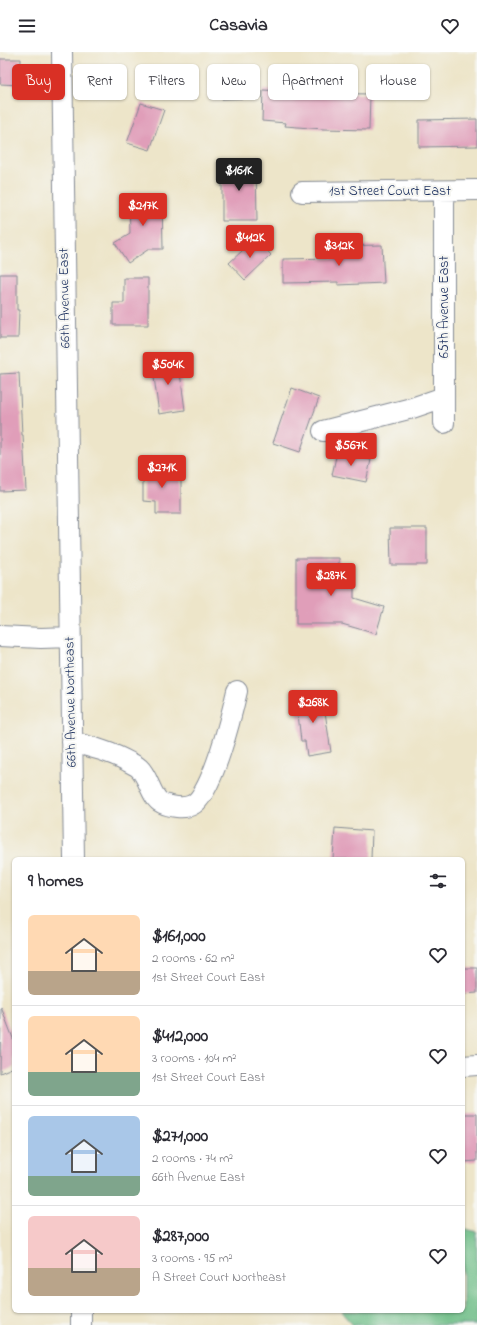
<!DOCTYPE html>
<html lang="en">
<head>
<meta charset="utf-8">
<style>
  :root { --surface:#fff; --page:#f2f2f3; --text:#2b2b33; --muted:#7c7c81; --line:#e1e1e2; --accent:#d93025 }
  body { margin:0; font-family:"Indie Flower",sans-serif; background:var(--page); color:var(--text); height:100vh; display:flex; flex-direction:column; font-size:15px; white-space:nowrap }
  * { box-sizing:border-box; margin:0 }
  p { font-size:13px; color:var(--muted) }
  .icon { flex:none; width:22px; height:22px; fill:none; stroke:currentColor; stroke-width:2; stroke-linecap:round; stroke-linejoin:round }
  .map { position:relative; flex:1; overflow:hidden }
  .side { position:absolute; left:12px; top:805px; width:453px; height:456px; display:flex; flex-direction:column; background:var(--surface); border-radius:6px; box-shadow:0 1px 3px #0004 }
  .side>* { flex:none }
  .top-card { position:absolute; left:12px; top:12px; width:453px; height:36px; display:flex; gap:8px }
  .price { position:absolute; translate:-50% -34px; padding:0 9px; border-radius:4px; background:var(--accent); color:#fff; font-size:13px; line-height:26px; filter:drop-shadow(0 1px 2px #0008) }
  .price::after { content:''; position:absolute; left:50%; top:24px; width:12px; height:9px; margin-left:-6px; background:inherit; clip-path:polygon(0 0,100% 0,50% 100%) }
  .price.on { background:#222; color:#fff }
  ul { padding:0; list-style:none }
  li { display:flex; align-items:center; gap:12px; height:100px; padding:0 16px }
  li+li { border-top:1px solid var(--line) }
  li span { display:grid; place-items:center; flex:none; width:112px; height:80px; border-radius:6px; color:#555 }
  li>.icon { margin-inline-start:auto }
  span .icon { width:48px; height:48px; fill:#fffc; stroke-width:1 }
  li b { font-size:17px }
  h2 { display:flex; justify-content:space-between; align-items:center; height:48px; padding:0 16px; font-size:17px }
  .pill { padding:0 14px; border-radius:6px; background:var(--surface); box-shadow:0 1px 3px #0004; font-size:14px; line-height:36px }
  .pill.on { background:var(--accent); color:#fff }
  header { display:flex; justify-content:space-between; align-items:center; height:52px; padding:0 16px; background:var(--surface); font-size:18px; font-weight:700 }
  .map>svg:first-child { display:block }
  .forest { fill:#70be88; stroke:#467673 }
  .building { fill:#e09eb9 }
  .lines { fill:none; stroke-linecap:round; stroke-linejoin:round }
  .minor-casing { stroke:#848a94; stroke-width:22 }
  .minor { stroke:#fff; stroke-width:20 }
  .labels { text-anchor:middle; dominant-baseline:central; stroke-width:4; stroke-linejoin:round; paint-order:stroke }
  .street-label { font-size:14px; fill:#1b2f5e; stroke:#f6f6f2 }
</style>
</head>
<body>
<header><svg class="icon" aria-label="menu" viewBox="0 0 24 24"><path d="M4 6h16M4 12h16M4 18h16"/></svg>Casavia<svg class="icon" aria-label="heart" viewBox="0 0 24 24"><path d="M12 20l-8-8c-3-5 5-10 8-4 3-6 11-1 8 4z"/></svg></header>
<div class="map">
<svg width="477" height="1273" viewBox="0 0 477 1273">
  <rect width="100%" height="100%" fill="#f6f6f2"/>
  <filter id="ink" filterUnits="userSpaceOnUse"><feTurbulence type="fractalNoise" baseFrequency=".025" numOctaves="2"/><feDisplacementMap in="SourceGraphic" scale="8" xChannelSelector="R" yChannelSelector="G"/><feConvolveMatrix kernelMatrix="1 2 1 2 8 2 1 2 1" color-interpolation-filters="sRGB"/></filter>
  <filter id="wash" filterUnits="userSpaceOnUse"><feTurbulence type="fractalNoise" baseFrequency=".012" numOctaves="4" result="noise"/><feDisplacementMap in="SourceGraphic" scale="16" xChannelSelector="R" yChannelSelector="G"/><feGaussianBlur stdDeviation="0.9" result="paint"/><feColorMatrix in="noise" values="0 0 0 0 0 0 0 0 0 0 0 0 0 0 0 0 0 1.4 0 .05"/><feComposite in="paint" operator="in"/></filter>
  <g filter="url(#wash)">
    <rect width="100%" height="100%" fill="#ede5c9"/>
    <path class="forest" d="M 463,1176 L 477,1180 L 477,1273 L 353,1273 L 342,1261 L 342,1259 L 463,1259 Z"/>
    <g id="blocks">
      <path class="building" d="M 0,7 L 21,7 L 20,33 L 0,32 Z
        M 257,23 L 257,46 L 222,47 L 221,24 Z
        M 263,38 L 307,40 L 307,41 L 370,42 L 369,78 L 323,77 L 285,74 L 286,71 L 262,69 Z
        M 141,51 L 164,58 L 150,98 L 127,91 Z
        M 477,67 L 477,94 L 419,95 L 419,68 Z
        M 222,111 L 256,111 L 257,169 L 222,169 Z
        M 129,144 L 162,144 L 163,197 L 149,197 L 128,211 L 115,191 L 130,182 Z
        M 256,186 L 271,203 L 245,228 L 229,211 Z
        M 382,193 L 384,231 L 338,233 L 338,230 L 283,231 L 283,207 L 337,206 L 337,194 Z
        M 0,222 L 17,222 L 17,258 L 19,258 L 18,286 L 0,286 Z
        M 124,226 L 148,226 L 148,273 L 113,273 L 113,251 L 124,251 Z
        M 178,306 L 185,358 L 159,362 L 152,310 Z
        M 19,321 L 22,383 L 23,383 L 26,438 L 0,439 L 0,322 Z
        M 292,336 L 319,346 L 300,400 L 273,391 Z
        M 337,400 L 371,408 L 366,430 L 332,423 Z
        M 143,413 L 169,413 L 169,426 L 181,426 L 181,462 L 156,462 L 156,450 L 143,449 Z
        M 390,476 L 427,476 L 427,513 L 391,513 Z
        M 296,506 L 339,506 L 339,516 L 347,516 L 347,525 L 354,525 L 354,546 L 384,555 L 376,582 L 342,572 L 296,572 Z
        M 322,640 L 331,700 L 307,704 L 305,689 L 301,689 L 296,644 Z
        M 335,776 L 372,779 L 371,807 L 333,807 Z
        M 463,916 L 477,916 L 477,941 L 463,942 Z
        M 1,955 L 14,989 L 14,1015 L 0,1021 Z
        M 463,1062 L 477,1062 L 477,1109 L 463,1110 Z"/>
    </g>
  </g>
  <g filter="url(#ink)">
    <use href="#blocks" fill-opacity="0" stroke="#848a94" stroke-width="1"/>
    <g class="lines">
      <g class="minor-casing">
        <path id="minor" d="M 62,0 L 74,807
          M 302,140 L 477,138
          M 444,371 L 444,139
          M 323,379 L 412,356 L 444,345
          M 0,584 L 41,586 L 70,585
          M 72,690 C 92,695 111,700 129,710 C 132,712 136,713 139,716 C 149,725 151,746 162,751 C 170,755 184,757 192,753 C 212,744 232,661 237,639
          M 463,1014 L 477,1013
          M 81,1259 L 81,1273"/>
      </g>
      <use href="#minor" class="minor"/>
    </g>
  </g>
  <g class="labels">
    <g class="street-label">
      <text x="390" y="139">1st Street Court East</text>
      <text transform="translate(65 246) rotate(-91)">66th Avenue East</text>
      <text transform="translate(444 255) rotate(-90)">65th Avenue East</text>
      <text transform="translate(71 650) rotate(-91)">66th Avenue Northeast</text>
    </g>
  </g>
</svg>
<b class="price on" style="left:239px;top:140px">$161K</b>
<b class="price" style="left:143px;top:175px">$217K</b>
<b class="price" style="left:250px;top:207px">$412K</b>
<b class="price" style="left:339px;top:215px">$312K</b>
<b class="price" style="left:168px;top:334px">$504K</b>
<b class="price" style="left:351px;top:415px">$567K</b>
<b class="price" style="left:162px;top:437px">$271K</b>
<b class="price" style="left:331px;top:545px">$287K</b>
<b class="price" style="left:313px;top:672px">$268K</b>
<div class="top-card">
<a class="pill on">Buy</a>
<a class="pill">Rent</a>
<a class="pill">Filters</a>
<a class="pill">New</a>
<a class="pill">Apartment</a>
<a class="pill">House</a>
</div>
<section class="side">
<h2>9 homes<svg class="icon" aria-label="filters" viewBox="0 0 24 24"><path d="M4 7h16M4 17h16"/><circle cx="9" cy="7" r="2"/><circle cx="15" cy="17" r="2"/></svg></h2>
<ul>
<li><span style="background:linear-gradient(#ffd9b3 70%,#b9a48a 0)"><svg class="icon" aria-label="home" viewBox="0 0 24 24"><path d="M3 11l9-7 9 7M6 9v11h12V9"/></svg></span><div><b>$161,000</b><p>2 rooms · 62 m²</p><p>1st Street Court East</p></div><svg class="icon" aria-label="heart" viewBox="0 0 24 24"><path d="M12 20l-8-8c-3-5 5-10 8-4 3-6 11-1 8 4z"/></svg></li>
<li><span style="background:linear-gradient(#ffd9b3 70%,#7fa58c 0)"><svg class="icon" aria-label="home" viewBox="0 0 24 24"><path d="M3 11l9-7 9 7M6 9v11h12V9"/></svg></span><div><b>$412,000</b><p>3 rooms · 104 m²</p><p>1st Street Court East</p></div><svg class="icon" aria-label="heart" viewBox="0 0 24 24"><path d="M12 20l-8-8c-3-5 5-10 8-4 3-6 11-1 8 4z"/></svg></li>
<li><span style="background:linear-gradient(#a9c7e8 75%,#7fa58c 0)"><svg class="icon" aria-label="home" viewBox="0 0 24 24"><path d="M3 11l9-7 9 7M6 9v11h12V9"/></svg></span><div><b>$271,000</b><p>2 rooms · 74 m²</p><p>66th Avenue East</p></div><svg class="icon" aria-label="heart" viewBox="0 0 24 24"><path d="M12 20l-8-8c-3-5 5-10 8-4 3-6 11-1 8 4z"/></svg></li>
<li><span style="background:linear-gradient(#f6c9c9 65%,#b9a48a 0)"><svg class="icon" aria-label="home" viewBox="0 0 24 24"><path d="M3 11l9-7 9 7M6 9v11h12V9"/></svg></span><div><b>$287,000</b><p>3 rooms · 95 m²</p><p>A Street Court Northeast</p></div><svg class="icon" aria-label="heart" viewBox="0 0 24 24"><path d="M12 20l-8-8c-3-5 5-10 8-4 3-6 11-1 8 4z"/></svg></li>
</ul>
</section>
</div>
</body>
</html>
